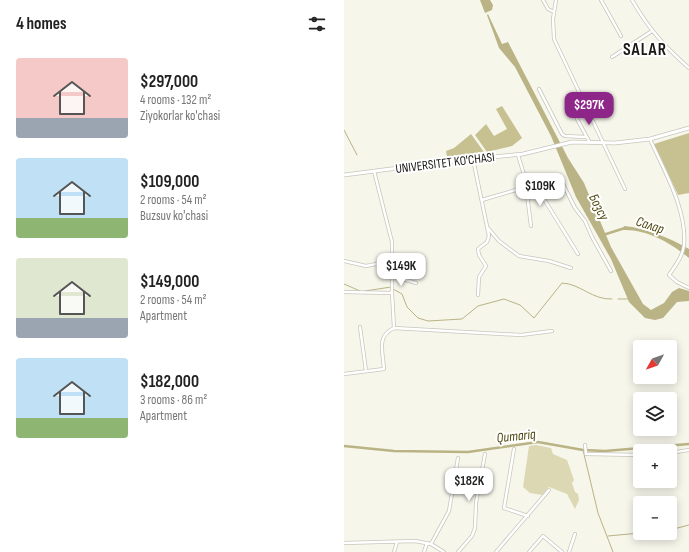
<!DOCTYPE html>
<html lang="en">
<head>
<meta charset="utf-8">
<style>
  :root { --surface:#fff; --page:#f2f2f2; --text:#222; --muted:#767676; --accent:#8e2589 }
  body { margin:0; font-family:"Sofia Sans Condensed",sans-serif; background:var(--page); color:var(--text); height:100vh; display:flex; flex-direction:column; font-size:15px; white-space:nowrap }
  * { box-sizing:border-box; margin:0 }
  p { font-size:13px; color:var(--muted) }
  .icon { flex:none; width:22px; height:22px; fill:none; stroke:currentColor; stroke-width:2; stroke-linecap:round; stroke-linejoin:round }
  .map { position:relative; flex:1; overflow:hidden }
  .sheet { display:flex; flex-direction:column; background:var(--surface); width:344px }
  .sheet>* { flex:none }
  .needle { width:26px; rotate:230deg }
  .controls { position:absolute; left:289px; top:340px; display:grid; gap:8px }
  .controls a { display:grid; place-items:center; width:44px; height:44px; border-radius:4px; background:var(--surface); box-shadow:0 2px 10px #0003; font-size:20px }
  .price { position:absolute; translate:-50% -34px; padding:0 9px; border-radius:8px; background:#fff; color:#222; font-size:13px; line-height:26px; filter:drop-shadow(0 1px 2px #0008) }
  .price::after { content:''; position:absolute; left:50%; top:24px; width:12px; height:9px; margin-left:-6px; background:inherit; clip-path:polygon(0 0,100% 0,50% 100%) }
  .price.current { background:var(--accent); color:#fff }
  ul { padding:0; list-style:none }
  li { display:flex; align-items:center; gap:12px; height:100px; padding:0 16px }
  li span { display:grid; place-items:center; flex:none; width:112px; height:80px; border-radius:4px; color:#555 }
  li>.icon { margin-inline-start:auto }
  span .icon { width:48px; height:48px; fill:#fffc; stroke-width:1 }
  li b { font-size:17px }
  h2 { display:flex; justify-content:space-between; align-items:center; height:48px; padding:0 16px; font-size:17px }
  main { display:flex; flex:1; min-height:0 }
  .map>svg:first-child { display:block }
  .green { fill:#ddd8b4 }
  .forest { fill:#c7c091 }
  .water { fill:#bab385 }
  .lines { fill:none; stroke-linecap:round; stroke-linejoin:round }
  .stream { stroke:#bab385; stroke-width:1 }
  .canal { stroke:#bab385; stroke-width:2.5 }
  .minor-casing { stroke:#c7c6bc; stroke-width:4 }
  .secondary-casing { stroke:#c7c6bc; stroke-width:4.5 }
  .minor { stroke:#fff; stroke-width:2.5 }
  .secondary { stroke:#fff; stroke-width:3 }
  .labels { text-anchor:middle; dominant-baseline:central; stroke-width:4; stroke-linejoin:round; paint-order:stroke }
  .street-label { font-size:13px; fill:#181714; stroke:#fff }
  .water-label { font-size:14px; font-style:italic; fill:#4f470e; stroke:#fff }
  .district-label { font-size:17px; font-weight:bold; letter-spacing:1px; fill:#181714; stroke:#fff }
</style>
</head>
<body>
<main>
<section class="sheet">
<h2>4 homes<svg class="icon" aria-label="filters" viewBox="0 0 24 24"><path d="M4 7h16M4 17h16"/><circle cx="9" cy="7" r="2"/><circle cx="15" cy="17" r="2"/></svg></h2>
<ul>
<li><span style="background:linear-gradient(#f6c9c9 75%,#9aa5b1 0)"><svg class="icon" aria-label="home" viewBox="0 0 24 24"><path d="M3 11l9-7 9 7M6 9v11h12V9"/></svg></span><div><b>$297,000</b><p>4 rooms · 132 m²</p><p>Ziyokorlar ko'chasi</p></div></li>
<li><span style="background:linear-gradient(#bfe0f5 75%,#8fb573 0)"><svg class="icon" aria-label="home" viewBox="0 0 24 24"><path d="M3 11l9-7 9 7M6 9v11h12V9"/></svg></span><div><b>$109,000</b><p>2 rooms · 54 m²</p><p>Buzsuv ko'chasi</p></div></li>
<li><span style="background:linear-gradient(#dfe7d0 75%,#9aa5b1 0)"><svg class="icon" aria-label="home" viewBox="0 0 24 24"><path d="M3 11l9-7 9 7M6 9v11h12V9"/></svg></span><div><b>$149,000</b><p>2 rooms · 54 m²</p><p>Apartment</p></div></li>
<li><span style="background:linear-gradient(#bfe0f5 75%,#8fb573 0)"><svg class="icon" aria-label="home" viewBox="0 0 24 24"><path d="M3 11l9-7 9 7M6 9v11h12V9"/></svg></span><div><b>$182,000</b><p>3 rooms · 86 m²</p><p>Apartment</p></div></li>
</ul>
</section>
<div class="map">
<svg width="345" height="552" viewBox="0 0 345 552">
  <rect width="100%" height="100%" fill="#f7f6eb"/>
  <path class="green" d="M 192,445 L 207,448 L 209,454 L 223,460 L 230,480 L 228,483 L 231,492 L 234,494 L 235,500 L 231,509 L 223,494 L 205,487 L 198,495 L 186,493 L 179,487 L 185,446 Z"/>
  <path class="forest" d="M 158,106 L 178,138 L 168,146 L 143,152 L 131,135 L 142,124 L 150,136 L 163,129 L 152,109 Z
    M 345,133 L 345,193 L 334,195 L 310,144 Z
    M 127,134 L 140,152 L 103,157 L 102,151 L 110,148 Z"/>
  <path class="water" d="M 136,0 L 146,0 L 149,5 L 148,10 L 141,13 Z
    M 144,14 L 158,44 L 164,42 L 224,158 L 240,183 L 267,247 L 299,304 L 307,310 L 320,303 L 328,292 L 335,288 L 345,291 L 345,301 L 333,302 L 319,318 L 311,320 L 301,318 L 285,302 L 267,259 L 232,197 L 207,136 L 171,67 L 155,48 L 143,15 Z
    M 280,226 C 302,228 326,238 345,249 L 345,258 C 327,243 303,229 279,230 Z"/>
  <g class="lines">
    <path class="stream" d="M 0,130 L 13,155
      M 0,284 L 16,291
      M 49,289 L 58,294 L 63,307 L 74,318 L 84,321 L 118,319 L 134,306 L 160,299 L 176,305 L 190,318 L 218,283 C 237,284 248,300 268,299
      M 21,291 L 47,287
      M 274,299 L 285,299
      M 239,450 L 254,513 L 269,552
      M 326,530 L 345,525
      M 264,536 L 296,533"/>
    <path class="canal" d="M 259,235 L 281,228
      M 0,446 L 50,451 L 124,452 L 194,442 L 239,450 L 261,451 L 345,444"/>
    <g class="minor-casing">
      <path id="minor" d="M 199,0 L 204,9 L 210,12
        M 212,0 L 209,19 L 210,39 L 281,189
        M 257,0 L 277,36
        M 288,0 C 305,29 319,45 345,68
        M 268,57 L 308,31
        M 195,89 L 218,134 L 221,136 L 242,137
        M 233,119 L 245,141
        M 306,139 C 320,171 343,209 340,245 C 339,256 331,266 325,275 L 333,282 L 345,288
        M 174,155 L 181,178 L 195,191 L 234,254
        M 129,159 L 145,236 L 143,242 L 134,249 L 135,255 L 142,266 L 135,277 L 134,295
        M 30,171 L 48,242 L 48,293 L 50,328
        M 181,178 L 187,226
        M 218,182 L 231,208 L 241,221 L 248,237 L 267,271
        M 138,200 L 182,187
        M 144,228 L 155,241 L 175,256 L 205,261 L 227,268
        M 48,257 L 66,263
        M 0,261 L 22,266 L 48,261
        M 48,276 L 72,283
        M 0,292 L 48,293
        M 16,327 L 22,371
        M 0,374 L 40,369 C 39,352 32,336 50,328 L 177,335 L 208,331
        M 241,445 L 242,454 L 296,455
        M 170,449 L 160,508 L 184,516
        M 326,453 L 345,450
        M 0,543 L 71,541 L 87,544 L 100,552
        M 87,544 L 105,511 L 114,458
        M 50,552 L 53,542
        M 80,552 L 83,543
        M 114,552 L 128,536 L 131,528 L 132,503 L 141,454
        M 152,552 L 205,490
        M 185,552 L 199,536 L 218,552
        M 225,552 L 231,534"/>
    </g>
    <g class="secondary-casing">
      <path id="secondary" d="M 0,175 L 101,162 L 179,154 L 228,142 L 271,143 L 306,139 L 345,128"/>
    </g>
    <use href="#minor" class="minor"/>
    <use href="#secondary" class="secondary"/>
  </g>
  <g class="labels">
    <g class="street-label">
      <text transform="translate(101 163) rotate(-7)">UNIVERSITET KO'CHASI</text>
    </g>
    <g class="water-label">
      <text transform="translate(255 207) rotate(63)">Бозсу</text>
      <text transform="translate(306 225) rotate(18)">Салар</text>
      <text transform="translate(172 436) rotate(-6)">Qumariq</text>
    </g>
    <g class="district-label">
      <text x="301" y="50">SALAR</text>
    </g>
  </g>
</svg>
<div class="controls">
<a><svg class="needle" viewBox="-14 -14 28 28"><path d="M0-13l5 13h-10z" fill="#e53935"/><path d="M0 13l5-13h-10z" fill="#767676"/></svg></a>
<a><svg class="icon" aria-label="layers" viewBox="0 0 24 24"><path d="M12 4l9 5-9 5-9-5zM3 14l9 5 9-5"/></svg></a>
<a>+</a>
<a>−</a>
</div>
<b class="price current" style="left:245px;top:126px">$297K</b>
<b class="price" style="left:196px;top:207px">$109K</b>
<b class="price" style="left:57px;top:287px">$149K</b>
<b class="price" style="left:125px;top:502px">$182K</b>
</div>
</main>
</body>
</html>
